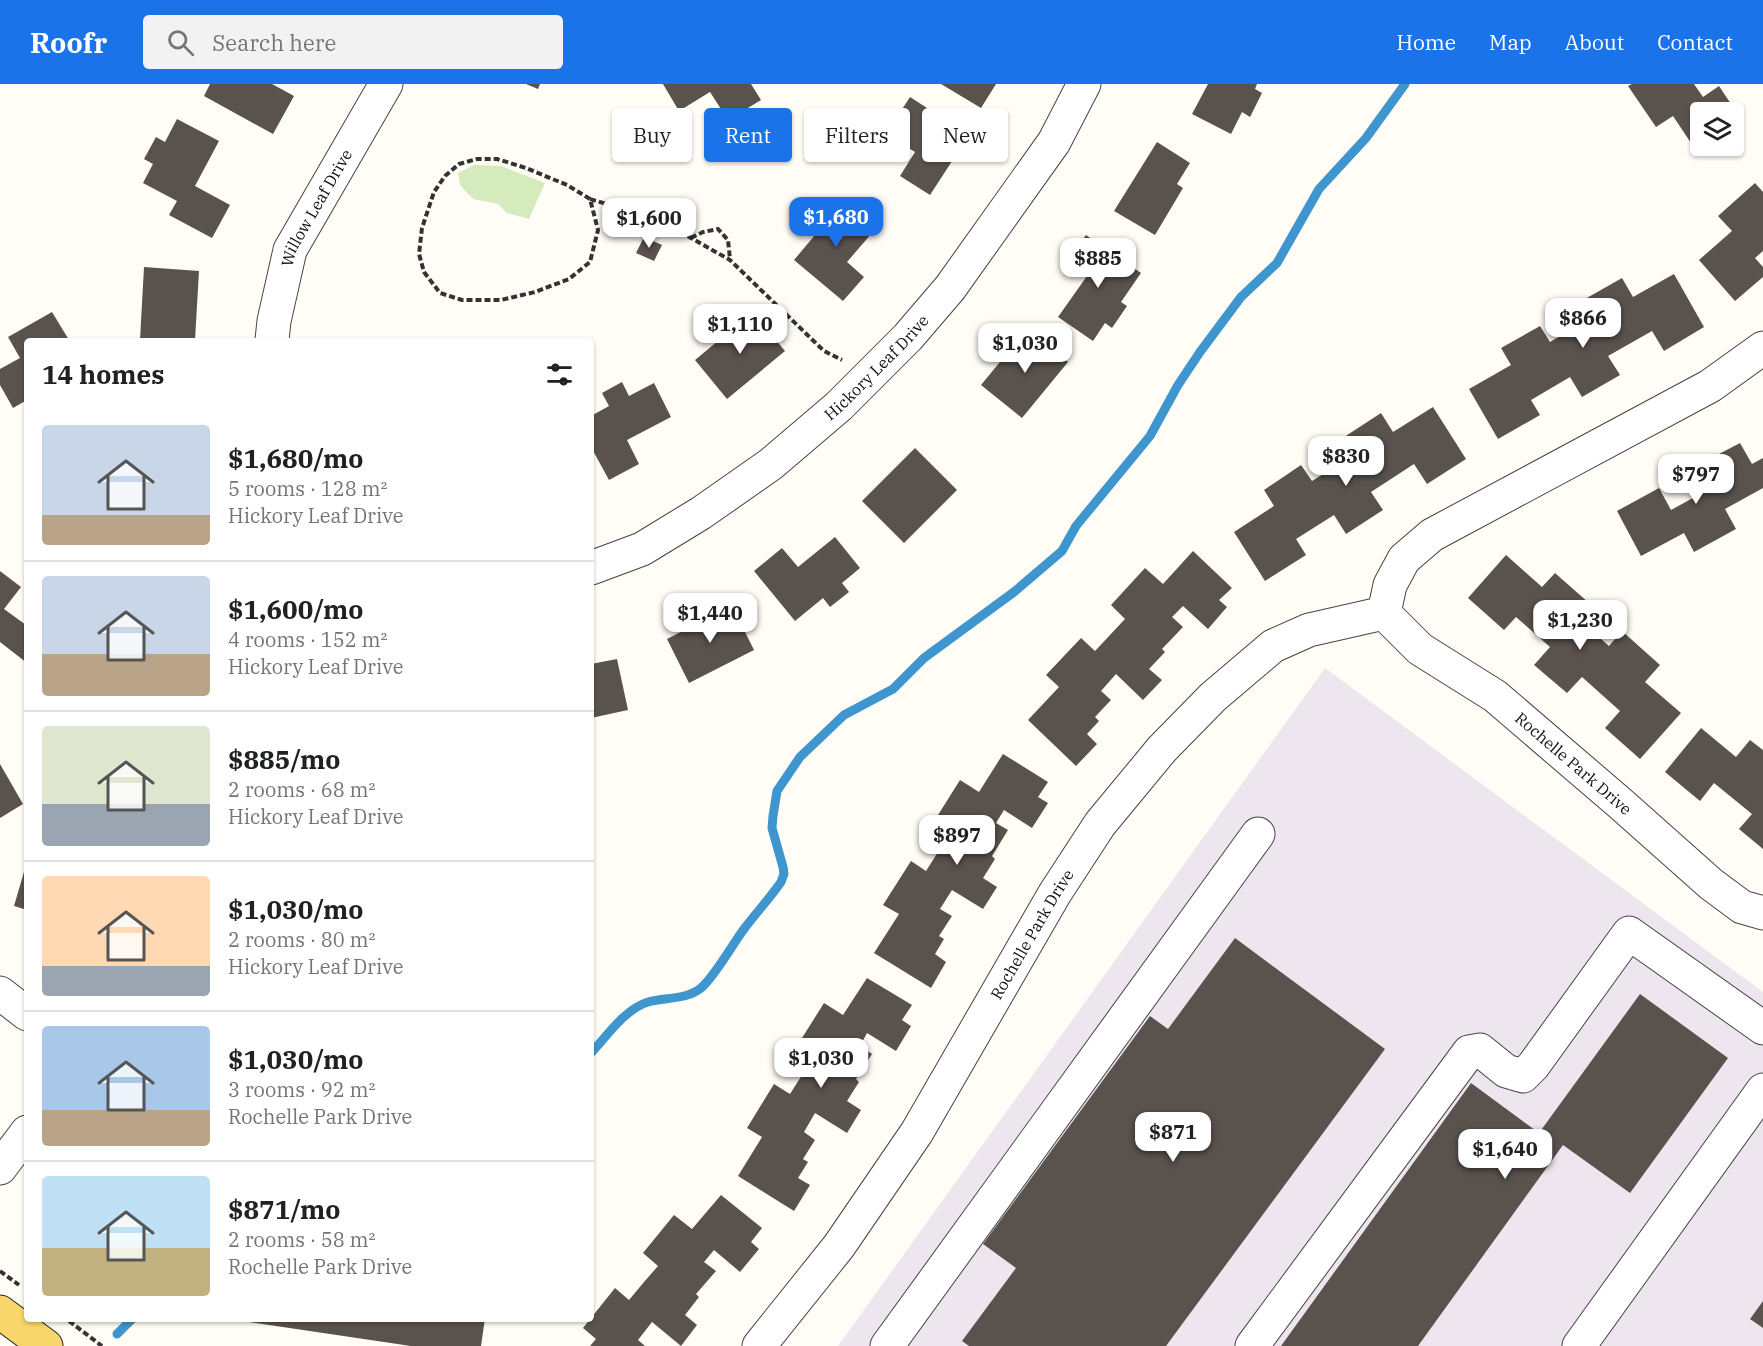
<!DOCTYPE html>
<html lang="en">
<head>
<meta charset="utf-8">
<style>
  :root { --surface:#fff; --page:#f2f2f2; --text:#202124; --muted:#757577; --line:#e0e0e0; --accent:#1a73e8 }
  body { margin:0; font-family:"IBM Plex Serif",serif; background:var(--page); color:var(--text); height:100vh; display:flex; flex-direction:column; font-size:22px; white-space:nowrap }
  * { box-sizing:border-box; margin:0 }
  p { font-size:20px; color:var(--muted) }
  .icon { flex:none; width:33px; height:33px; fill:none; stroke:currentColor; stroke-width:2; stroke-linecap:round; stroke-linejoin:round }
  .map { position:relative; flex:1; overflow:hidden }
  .panel { position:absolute; left:24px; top:254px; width:570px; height:984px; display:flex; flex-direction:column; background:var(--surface); border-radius:6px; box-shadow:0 2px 4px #0004 }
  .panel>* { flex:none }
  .top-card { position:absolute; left:612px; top:24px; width:570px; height:54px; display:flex; gap:12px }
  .tools { position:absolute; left:1690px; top:18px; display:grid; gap:12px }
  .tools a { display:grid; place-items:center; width:54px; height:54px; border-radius:6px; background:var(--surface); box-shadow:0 2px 4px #0004; font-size:30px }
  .price { position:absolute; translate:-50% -51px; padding:0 14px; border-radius:12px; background:#fff; color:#222; font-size:20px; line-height:39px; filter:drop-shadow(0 2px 3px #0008) }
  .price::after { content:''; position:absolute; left:50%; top:36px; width:18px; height:14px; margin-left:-9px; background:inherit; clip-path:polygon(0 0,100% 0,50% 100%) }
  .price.current { background:var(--accent); color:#fff }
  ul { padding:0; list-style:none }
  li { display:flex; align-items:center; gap:18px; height:150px; padding:0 18px }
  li+li { border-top:2px solid var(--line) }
  li span { display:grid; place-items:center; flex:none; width:168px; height:120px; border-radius:6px; color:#555 }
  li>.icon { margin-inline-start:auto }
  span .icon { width:72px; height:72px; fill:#fffc; stroke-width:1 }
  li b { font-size:26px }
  h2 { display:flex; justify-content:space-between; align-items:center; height:72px; padding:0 18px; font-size:26px }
  .tag { padding:0 21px; border-radius:6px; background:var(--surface); box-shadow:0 2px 4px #0004; font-size:21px; line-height:54px }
  .tag.current { background:var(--accent); color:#fff }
  header { display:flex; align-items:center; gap:36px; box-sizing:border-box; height:84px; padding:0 30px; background:var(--accent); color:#fff }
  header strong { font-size:28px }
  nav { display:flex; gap:33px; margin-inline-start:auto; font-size:21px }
  .search { width:420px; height:54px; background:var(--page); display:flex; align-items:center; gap:15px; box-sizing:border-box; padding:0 21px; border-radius:6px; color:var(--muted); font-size:22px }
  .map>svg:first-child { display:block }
  .industrial { fill:#eee6ef }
  .green { fill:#d5ebbd }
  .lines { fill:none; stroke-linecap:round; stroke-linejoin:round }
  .stream { stroke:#3f96cf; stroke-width:9 }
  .building { fill:#5a524d }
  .minor-casing { stroke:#444; stroke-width:35 }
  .major-casing { stroke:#222; stroke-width:35 }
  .path { stroke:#333; stroke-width:4; stroke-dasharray:6 3; stroke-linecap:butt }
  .minor { stroke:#fff; stroke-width:33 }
  .major { stroke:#f9d66b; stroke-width:33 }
  .labels { text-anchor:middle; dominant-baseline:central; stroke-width:6; stroke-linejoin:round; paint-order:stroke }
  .street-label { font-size:16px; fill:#111; stroke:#fff }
</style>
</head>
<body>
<header>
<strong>Roofr</strong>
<div class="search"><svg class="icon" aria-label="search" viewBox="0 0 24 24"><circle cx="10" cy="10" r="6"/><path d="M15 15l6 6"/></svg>Search here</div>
<nav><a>Home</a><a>Map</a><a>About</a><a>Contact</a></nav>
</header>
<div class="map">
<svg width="1763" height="1262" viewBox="0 0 1763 1262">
  <rect width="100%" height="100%" fill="#fffdf5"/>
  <path class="industrial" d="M 1325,584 L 1763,908 L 1763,1262 L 838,1262 Z"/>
  <path class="green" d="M 474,81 L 501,82 L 545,99 L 529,135 L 507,129 L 498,120 L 473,115 L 460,101 L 458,89 Z"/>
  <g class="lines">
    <path class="stream" d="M 591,969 C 607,952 625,925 648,918 C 666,913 686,916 701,904 C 715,892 732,861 744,845 C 756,829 770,814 781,798 L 784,790 L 783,783 L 772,744 L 773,732 L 777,707 L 800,673 L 844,631 L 893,605 L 924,574 L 1014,508 L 1062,467 L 1076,442 L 1150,352 L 1178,301 L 1200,268 L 1241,213 L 1277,179 L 1319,105 L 1366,54 L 1405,0
      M 117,1250 L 133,1234"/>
  </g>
  <path class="building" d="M 210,0 L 272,0 L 294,12 L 273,50 L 204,12 Z
    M 526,0 L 540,0 L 538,5 Z
    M 663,0 L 751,0 L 761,16 L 728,36 L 710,8 L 679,27 Z
    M 941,0 L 996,0 L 981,24 Z
    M 1208,0 L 1257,0 L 1255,5 L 1262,9 L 1250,33 L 1242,28 L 1231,50 L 1192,30 Z
    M 1632,0 L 1694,0 L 1703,13 L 1719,2 L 1743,38 L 1734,44 L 1734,28 L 1701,28 L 1701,62 L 1708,62 L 1697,68 L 1673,32 L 1656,43 L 1628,2 Z
    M 910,13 L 969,51 L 930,111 L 900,92 L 915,68 L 886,50 Z
    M 177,35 L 219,57 L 195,102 L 230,121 L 212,154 L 169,131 L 177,117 L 143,99 L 153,80 L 144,75 L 156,53 L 165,58 Z
    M 1157,58 L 1190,79 L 1177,100 L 1183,104 L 1155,151 L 1114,127 Z
    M 1755,99 L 1763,108 L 1763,167 L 1755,174 L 1763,183 L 1763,193 L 1735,217 L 1699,176 L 1732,147 L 1718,132 Z
    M 846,115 L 878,142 L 847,178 L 864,193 L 843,217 L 794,176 L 815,151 L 806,143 L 822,123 L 832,132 Z
    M 1086,151 L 1141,189 L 1121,218 L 1127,222 L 1112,244 L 1105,239 L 1093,257 L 1058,233 L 1087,192 L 1067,178 Z
    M 644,153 L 662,161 L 654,177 L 636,169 Z
    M 144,183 L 199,187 L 195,256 L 140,256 Z
    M 1674,190 L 1704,243 L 1664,267 L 1652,247 L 1608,272 L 1620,291 L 1582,313 L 1570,293 L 1531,316 L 1540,331 L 1498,355 L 1469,305 L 1511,281 L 1501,264 L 1540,242 L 1550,258 L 1588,236 L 1578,219 L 1622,194 L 1633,213 Z
    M 52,228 L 69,256 L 27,256 L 27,316 L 13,324 L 0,301 L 0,285 L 20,274 L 8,253 Z
    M 753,228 L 785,267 L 727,315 L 695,276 Z
    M 1027,245 L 1068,278 L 1022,334 L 981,301 Z
    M 622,298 L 629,312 L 654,299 L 671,333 L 627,356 L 639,380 L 609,396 L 591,363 L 591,332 L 609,322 L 602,309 Z
    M 1433,323 L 1466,375 L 1427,400 L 1414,380 L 1371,408 L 1383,426 L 1346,450 L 1334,431 L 1296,455 L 1306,471 L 1265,497 L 1234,448 L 1274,422 L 1264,406 L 1301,381 L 1312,397 L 1349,374 L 1338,357 L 1381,329 L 1393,348 Z
    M 1740,359 L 1752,380 L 1763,374 L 1763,404 L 1725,425 L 1736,445 L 1694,468 L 1684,449 L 1641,472 L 1617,427 L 1659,404 L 1671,426 L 1713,403 L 1700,380 Z
    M 915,364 L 957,406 L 904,459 L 862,417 Z
    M 835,453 L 860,484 L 842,499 L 849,508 L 830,523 L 823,514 L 795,537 L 754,487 L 782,464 L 798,483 Z
    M 1193,467 L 1232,504 L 1219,516 L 1227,523 L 1208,545 L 1183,522 L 1172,533 L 1183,543 L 1162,565 L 1165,568 L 1149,585 L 1162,596 L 1143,616 L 1116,590 L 1101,607 L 1111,616 L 1095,633 L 1099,637 L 1087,650 L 1097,660 L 1076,682 L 1028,636 L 1059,603 L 1046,591 L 1081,554 L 1095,567 L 1125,535 L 1111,521 L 1145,484 L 1163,500 Z
    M 1506,471 L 1542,503 L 1555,489 L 1589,519 L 1576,533 L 1609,562 L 1622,547 L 1660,581 L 1645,598 L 1681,629 L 1640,675 L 1605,644 L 1620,627 L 1582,593 L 1567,609 L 1534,581 L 1550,563 L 1516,533 L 1504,546 L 1468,514 Z
    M 0,487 L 21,503 L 4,525 L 26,541 L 27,539 L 27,579 L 0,558 Z
    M 732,522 L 754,566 L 689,599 L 667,555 Z
    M 617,575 L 628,626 L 591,634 L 591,580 Z
    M 1701,644 L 1736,673 L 1750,656 L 1763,666 L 1763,765 L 1739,745 L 1752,730 L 1714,699 L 1700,717 L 1665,688 Z
    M 1003,670 L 1048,698 L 1038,713 L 1048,719 L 1032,744 L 1004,726 L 996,739 L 1008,746 L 992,772 L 995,775 L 983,794 L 997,803 L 983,825 L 952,806 L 940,825 L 952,832 L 939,852 L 944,855 L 935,870 L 946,878 L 931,904 L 874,869 L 899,830 L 883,821 L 911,777 L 926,787 L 950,749 L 933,739 L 960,696 L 979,708 Z
    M 0,680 L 23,720 L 0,734 Z
    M 26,781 L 27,781 L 27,826 L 14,822 Z
    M 1235,854 L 1385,965 L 1166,1262 L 969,1262 L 962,1257 L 1016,1184 L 983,1160 L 1150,932 L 1168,945 Z
    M 867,894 L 912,921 L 902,936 L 911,942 L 896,967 L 867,949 L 860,962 L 872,970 L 856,995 L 859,998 L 847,1017 L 861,1026 L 847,1049 L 815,1029 L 804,1048 L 815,1056 L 803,1075 L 808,1078 L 798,1094 L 810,1101 L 794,1127 L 738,1092 L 762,1053 L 747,1044 L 774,1000 L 790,1010 L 814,972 L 797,962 L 824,919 L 843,931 Z
    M 1640,910 L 1728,974 L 1630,1109 L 1563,1061 L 1418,1262 L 1281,1262 L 1471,999 L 1539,1049 Z
    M 721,1111 L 762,1144 L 751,1158 L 759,1165 L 740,1188 L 714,1166 L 704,1178 L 716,1187 L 696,1210 L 699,1213 L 685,1231 L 697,1241 L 681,1262 L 652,1238 L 638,1256 L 645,1262 L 590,1262 L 596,1255 L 583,1244 L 615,1204 L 629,1216 L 644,1198 L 658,1182 L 643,1169 L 674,1131 L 692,1145 Z
    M 1763,1217 L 1763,1244 L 1750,1235 Z
    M 242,1234 L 485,1234 L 481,1262 L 411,1262 L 242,1237 Z"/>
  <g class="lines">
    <g class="minor-casing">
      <g id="minor">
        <path id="s1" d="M 272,256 L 274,237 L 290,166 L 386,0"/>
        <path id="s2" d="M 591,484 L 642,465 L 701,429 L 771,380 L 839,322 L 908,253 L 950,204 L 1054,58 L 1084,0"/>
        <path id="s3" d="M 1384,529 L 1420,565 L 1495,612 L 1621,720 L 1711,800 L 1742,823 L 1763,829"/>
        <path d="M 0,909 L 27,930"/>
        <path d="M 0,1084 L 27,1048"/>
        <path id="s4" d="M 759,1262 L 839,1162 L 917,1048 L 1055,809 L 1100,740 L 1162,665 L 1213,613 L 1273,562 L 1309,546 L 1384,529 L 1390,501 L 1404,475 L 1432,451 L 1710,302 L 1763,264"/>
        <path d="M 887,1262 L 1258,750"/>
        <path d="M 1252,1262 L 1469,968 L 1480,966 L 1506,987 L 1523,992 L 1533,982 L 1629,849 L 1763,944"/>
        <path d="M 1579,1262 L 1763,1006"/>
      </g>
    </g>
    <g class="major-casing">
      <path id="major" d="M 0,1228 L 46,1262"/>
    </g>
    <path class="path" d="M 590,115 L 567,101 L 526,84 L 497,75 L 477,75 L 459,80 L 445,92 L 434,108 L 422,144 L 419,170 L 424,188 L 440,209 L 462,216 L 501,216 L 535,208 L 569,195 L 590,178 L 598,146 L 590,115 L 613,122 L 631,119 L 657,132 L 691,154 L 730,176 L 824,267 L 842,276
      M 691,154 L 703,148 L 718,145 L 728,156 L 730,175
      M 0,1187 L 19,1201
      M 69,1237 L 102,1262"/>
    <use href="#minor" class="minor"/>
    <use href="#major" class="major"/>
  </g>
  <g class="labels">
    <g class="street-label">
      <text stroke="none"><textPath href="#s1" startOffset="141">Willow Leaf Drive</textPath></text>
      <text stroke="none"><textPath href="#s2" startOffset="352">Hickory Leaf Drive</textPath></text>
      <text stroke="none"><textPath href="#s3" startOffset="243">Rochelle Park Drive</textPath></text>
      <text stroke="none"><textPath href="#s4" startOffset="495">Rochelle Park Drive</textPath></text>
    </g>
  </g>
</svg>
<div class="tools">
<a><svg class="icon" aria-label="layers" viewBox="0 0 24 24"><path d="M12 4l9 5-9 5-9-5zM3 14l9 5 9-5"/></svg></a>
</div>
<b class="price current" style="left:836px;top:164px">$1,680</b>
<b class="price" style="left:649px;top:165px">$1,600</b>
<b class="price" style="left:1098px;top:205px">$885</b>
<b class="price" style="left:1583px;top:265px">$866</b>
<b class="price" style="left:740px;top:271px">$1,110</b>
<b class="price" style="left:1025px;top:290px">$1,030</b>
<b class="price" style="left:1346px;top:403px">$830</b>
<b class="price" style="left:1696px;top:421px">$797</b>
<b class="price" style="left:710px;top:560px">$1,440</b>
<b class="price" style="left:1580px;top:567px">$1,230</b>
<b class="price" style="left:957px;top:782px">$897</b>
<b class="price" style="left:821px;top:1005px">$1,030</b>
<b class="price" style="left:1173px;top:1079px">$871</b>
<b class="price" style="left:1505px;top:1096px">$1,640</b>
<div class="top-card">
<a class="tag">Buy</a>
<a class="tag current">Rent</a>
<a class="tag">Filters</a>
<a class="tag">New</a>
</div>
<section class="panel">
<h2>14 homes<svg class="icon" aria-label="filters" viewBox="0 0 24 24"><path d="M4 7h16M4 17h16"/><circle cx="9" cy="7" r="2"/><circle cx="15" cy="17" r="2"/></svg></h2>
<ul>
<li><span style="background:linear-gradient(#c9d6e8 75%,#b9a48a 0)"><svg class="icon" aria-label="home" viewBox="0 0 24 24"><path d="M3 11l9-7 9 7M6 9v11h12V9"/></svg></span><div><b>$1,680/mo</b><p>5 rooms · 128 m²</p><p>Hickory Leaf Drive</p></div></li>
<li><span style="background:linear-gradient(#c9d6e8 65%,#b9a48a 0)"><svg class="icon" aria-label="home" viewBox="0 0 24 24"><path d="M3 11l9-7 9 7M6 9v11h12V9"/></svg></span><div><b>$1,600/mo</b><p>4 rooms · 152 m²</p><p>Hickory Leaf Drive</p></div></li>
<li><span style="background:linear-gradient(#dfe7d0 65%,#9aa5b1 0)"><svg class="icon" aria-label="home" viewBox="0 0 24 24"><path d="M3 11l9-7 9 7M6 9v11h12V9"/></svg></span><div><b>$885/mo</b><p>2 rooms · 68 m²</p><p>Hickory Leaf Drive</p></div></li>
<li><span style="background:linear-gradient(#ffd9b3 75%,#9aa5b1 0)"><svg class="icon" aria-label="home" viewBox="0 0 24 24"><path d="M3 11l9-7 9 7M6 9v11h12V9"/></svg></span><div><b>$1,030/mo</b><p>2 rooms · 80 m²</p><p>Hickory Leaf Drive</p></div></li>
<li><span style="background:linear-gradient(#a9c7e8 70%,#b9a48a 0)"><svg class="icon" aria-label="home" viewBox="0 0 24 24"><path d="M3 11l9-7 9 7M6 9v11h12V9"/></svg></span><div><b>$1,030/mo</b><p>3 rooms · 92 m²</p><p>Rochelle Park Drive</p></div></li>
<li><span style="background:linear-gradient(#bfe0f5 60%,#c2b280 0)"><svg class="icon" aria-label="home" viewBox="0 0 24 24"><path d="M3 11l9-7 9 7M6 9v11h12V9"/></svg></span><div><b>$871/mo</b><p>2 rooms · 58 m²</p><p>Rochelle Park Drive</p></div></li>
</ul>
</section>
</div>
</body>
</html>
